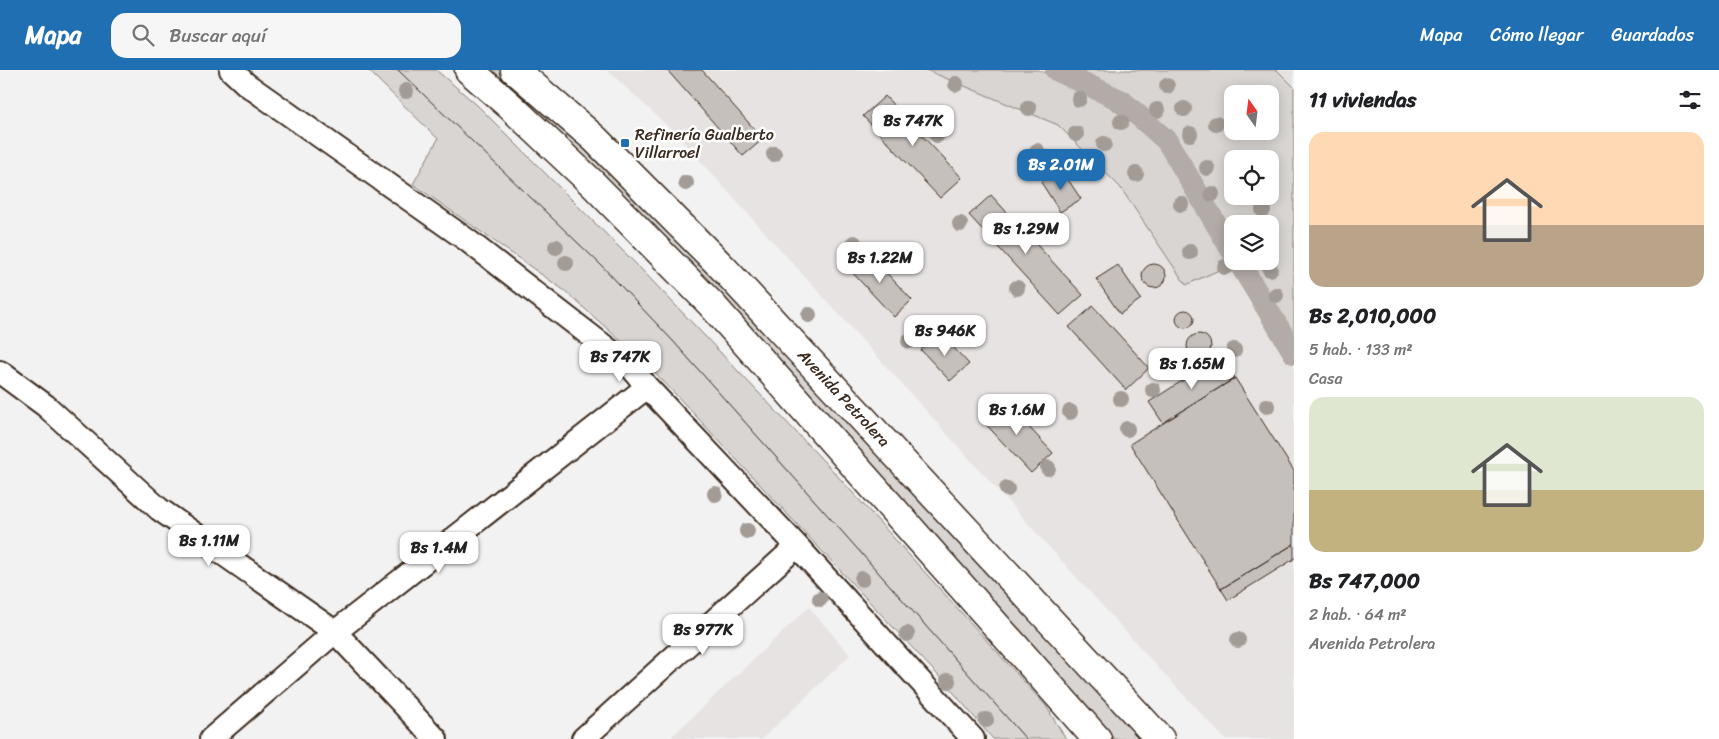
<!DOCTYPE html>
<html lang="es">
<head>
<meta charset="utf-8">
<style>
  :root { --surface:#fff; --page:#f6f6f6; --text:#202124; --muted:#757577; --accent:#1f6fb2 }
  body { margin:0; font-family:Sriracha,sans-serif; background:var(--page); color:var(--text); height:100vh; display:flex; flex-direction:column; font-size:19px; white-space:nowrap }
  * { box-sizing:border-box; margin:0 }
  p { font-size:16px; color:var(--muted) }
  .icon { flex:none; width:28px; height:28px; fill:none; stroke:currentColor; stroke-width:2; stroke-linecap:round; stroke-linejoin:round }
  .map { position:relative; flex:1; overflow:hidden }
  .drawer { display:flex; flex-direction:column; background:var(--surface); width:425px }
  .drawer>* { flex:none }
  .needle { width:32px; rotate:346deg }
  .controls { position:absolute; left:1224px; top:15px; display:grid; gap:10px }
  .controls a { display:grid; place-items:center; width:55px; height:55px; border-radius:10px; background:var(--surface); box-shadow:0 2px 12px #0003; font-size:25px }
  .price { position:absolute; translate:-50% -42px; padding:0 11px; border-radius:10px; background:#fff; color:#222; font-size:16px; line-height:32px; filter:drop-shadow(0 1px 2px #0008) }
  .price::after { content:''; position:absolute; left:50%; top:30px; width:15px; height:11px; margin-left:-8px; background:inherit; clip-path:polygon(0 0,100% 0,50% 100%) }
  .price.current { background:var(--accent); color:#fff }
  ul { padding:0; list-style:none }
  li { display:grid; align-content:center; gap:10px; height:265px; padding:0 15px }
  li span { display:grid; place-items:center; height:155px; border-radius:15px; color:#555 }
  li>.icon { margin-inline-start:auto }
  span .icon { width:90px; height:90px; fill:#fffc; stroke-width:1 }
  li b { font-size:21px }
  h2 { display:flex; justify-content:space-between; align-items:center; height:60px; padding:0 15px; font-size:21px }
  header { display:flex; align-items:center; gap:30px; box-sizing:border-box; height:70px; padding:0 25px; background:var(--accent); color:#fff }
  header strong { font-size:24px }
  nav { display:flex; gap:28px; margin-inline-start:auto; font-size:18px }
  .search { width:350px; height:45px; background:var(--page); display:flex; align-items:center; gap:12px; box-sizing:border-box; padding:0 18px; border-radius:15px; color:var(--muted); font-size:19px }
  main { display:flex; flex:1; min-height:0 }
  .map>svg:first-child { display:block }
  .built { fill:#e6e3e2; fill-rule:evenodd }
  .green { fill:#d8d5d2; stroke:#8a8078; fill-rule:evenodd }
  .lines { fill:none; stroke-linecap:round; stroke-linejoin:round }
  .canal { stroke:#b2aba7; stroke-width:22 }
  .building { fill:#c6c0bd; stroke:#3b2a1e }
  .minor-casing { stroke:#3b2a1e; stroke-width:26 }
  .highway-casing { stroke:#3b2a1e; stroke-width:31 }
  .minor { stroke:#fff; stroke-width:22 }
  .highway { stroke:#fff; stroke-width:28 }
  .tram { stroke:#3b2a1e; stroke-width:1 }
  .tree { fill:#a39c96 }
  .poi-dot { fill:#1f6fb2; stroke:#fff; stroke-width:2 }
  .labels { text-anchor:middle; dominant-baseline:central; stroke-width:5; stroke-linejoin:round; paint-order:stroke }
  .poi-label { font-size:16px; fill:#3b2a1e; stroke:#fff; text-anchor:start }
  .street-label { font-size:16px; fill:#3b2a1e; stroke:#fff }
</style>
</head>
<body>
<header>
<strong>Mapa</strong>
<div class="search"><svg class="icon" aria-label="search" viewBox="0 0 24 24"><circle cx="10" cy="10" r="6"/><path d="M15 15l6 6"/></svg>Buscar aquí</div>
<nav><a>Mapa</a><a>Cómo llegar</a><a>Guardados</a></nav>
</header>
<main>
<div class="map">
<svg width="1294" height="669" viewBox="0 0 1294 669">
  <rect width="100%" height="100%" fill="#f3f2f2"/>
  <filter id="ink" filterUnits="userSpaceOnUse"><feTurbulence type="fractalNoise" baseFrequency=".02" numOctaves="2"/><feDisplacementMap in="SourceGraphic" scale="10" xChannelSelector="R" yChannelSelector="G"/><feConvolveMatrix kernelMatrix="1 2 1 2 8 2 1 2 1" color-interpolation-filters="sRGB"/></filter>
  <g filter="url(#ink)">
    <path class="built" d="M 607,0 L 1294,0 L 1294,669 L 1225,669 L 1164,604 L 674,62 ZM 1232,24 L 1270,24 L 1270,61 L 1232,61 ZM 1232,89 L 1270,89 L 1270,126 L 1232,126 ZM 1232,154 L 1270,154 L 1270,191 L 1232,191 Z
      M 809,537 L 850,585 L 762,669 L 669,669 Z"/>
    <path class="green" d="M 368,0 L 436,0 L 477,35 L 642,200 L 833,401 L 1046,636 L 1066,669 L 993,669 L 948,616 L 651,298 L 565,221 L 413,114 L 438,69 Z
      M 484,0 L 501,0 L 673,161 L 1145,669 L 1114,669 Z
      M 926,0 L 1039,0 L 1107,34 L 1156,73 L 1232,194 L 1186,215 L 1120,117 L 1058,55 Z
      M 1075,0 L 1277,0 L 1294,17 L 1294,267 L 1245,191 L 1270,191 L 1270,154 L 1232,154 L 1232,170 L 1169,63 L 1134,31 ZM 1232,24 L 1270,24 L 1270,61 L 1232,61 ZM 1232,89 L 1270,89 L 1270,126 L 1232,126 Z"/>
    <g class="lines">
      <path class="canal" d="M 1056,0 L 1122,31 L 1167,71 L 1232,181
        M 1238,191 L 1294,283"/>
    </g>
    <path class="building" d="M 667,0 L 702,0 L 763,69 L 743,86 Z
      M 885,26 L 962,108 L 940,128 L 863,46 Z
      M 1061,99 L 1081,129 L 1060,142 L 1041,112 Z
      M 991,125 L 1083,225 L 1060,245 L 969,145 Z
      M 866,181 L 912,230 L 894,247 L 848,198 Z
      M1142 206a12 12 0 1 1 24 0a12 12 0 1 1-24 0Z
      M 1118,195 L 1141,229 L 1120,244 L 1096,209 Z
      M 1093,236 L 1149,298 L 1126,320 L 1069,257 Z
      M1176 249a9 9 0 1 1 18 0a9 9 0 1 1-18 0Z
      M 940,263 L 969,294 L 950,311 L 921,280 Z
      M1187 276a12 12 0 1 1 24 0a12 12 0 1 1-24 0Z
      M 1221,286 L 1235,308 L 1163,353 L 1149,332 Z
      M 1235,308 L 1294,401 L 1294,474 L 1221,519 L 1130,374 Z
      M 1003,329 L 1053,383 L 1031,403 L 981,349 Z
      M 1294,474 L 1294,489 L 1228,530 L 1221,519 Z"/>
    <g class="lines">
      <g class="minor-casing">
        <path id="minor" d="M 231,0 L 246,14 L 467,170 L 631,297 L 647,317 L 797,476 L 973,669
          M 0,302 L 46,336 L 159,439 L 335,562 L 436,669
          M 211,669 L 335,562 L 647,317
          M 583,669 L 797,476"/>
      </g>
      <g class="highway-casing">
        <path id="highway" d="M 469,0 L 509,35 L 592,113 L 711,234 L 1097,669
          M 515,0 L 595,69 L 723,198 L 1160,669"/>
      </g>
      <use href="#minor" class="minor"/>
      <use href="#highway" class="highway"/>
      <path class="tram" d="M 398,0 L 602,196 L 673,271 L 1026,669"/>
    </g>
    <g class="tree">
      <circle cx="956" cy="14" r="8"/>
      <circle cx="1167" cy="16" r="8"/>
      <circle cx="406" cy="21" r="8"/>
      <circle cx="1079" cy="29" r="8"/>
      <circle cx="1029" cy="38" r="8"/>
      <circle cx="1184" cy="39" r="8"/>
      <circle cx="1157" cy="40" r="8"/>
      <circle cx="1121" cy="52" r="8"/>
      <circle cx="1216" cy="54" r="8"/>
      <circle cx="1076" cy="64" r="8"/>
      <circle cx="1190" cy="64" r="8"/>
      <circle cx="937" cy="65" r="8"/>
      <circle cx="1104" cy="74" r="8"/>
      <circle cx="1037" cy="81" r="8"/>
      <circle cx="774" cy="84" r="8"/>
      <circle cx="1079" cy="91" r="8"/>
      <circle cx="1207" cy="98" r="8"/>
      <circle cx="1136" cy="104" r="8"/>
      <circle cx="686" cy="113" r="8"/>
      <circle cx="1212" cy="124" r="8"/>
      <circle cx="1181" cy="134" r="8"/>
      <circle cx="1263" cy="140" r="8"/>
      <circle cx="960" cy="154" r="8"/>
      <circle cx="854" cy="173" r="8"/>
      <circle cx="556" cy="177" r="8"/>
      <circle cx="1190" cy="182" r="8"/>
      <circle cx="566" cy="193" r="8"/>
      <circle cx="1225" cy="197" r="8"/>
      <circle cx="1270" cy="199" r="8"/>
      <circle cx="1017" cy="218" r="8"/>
      <circle cx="1276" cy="225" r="8"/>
      <circle cx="809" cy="245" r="8"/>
      <circle cx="909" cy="271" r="8"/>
      <circle cx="1234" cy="280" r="8"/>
      <circle cx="1153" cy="320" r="8"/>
      <circle cx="1121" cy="329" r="8"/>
      <circle cx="1267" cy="336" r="8"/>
      <circle cx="1070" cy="342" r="8"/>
      <circle cx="1127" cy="359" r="8"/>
      <circle cx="1048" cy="398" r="8"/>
      <circle cx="1007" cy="419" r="8"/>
      <circle cx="715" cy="424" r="8"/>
      <circle cx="747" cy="461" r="8"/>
      <circle cx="862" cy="509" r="8"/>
      <circle cx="820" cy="529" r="8"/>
      <circle cx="907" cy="564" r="8"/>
      <circle cx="1238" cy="570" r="8"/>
      <circle cx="948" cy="611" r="8"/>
      <circle cx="986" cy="650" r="8"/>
    </g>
  </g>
  <rect class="poi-dot" x="620" y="68" width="10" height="10" rx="2.5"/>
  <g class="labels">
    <g class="poi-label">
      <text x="635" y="64">Refinería Gualberto<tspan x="635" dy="18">Villarroel</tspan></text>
    </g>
    <g class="street-label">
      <text transform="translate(844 328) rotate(47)">Avenida Petrolera</text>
    </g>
  </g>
</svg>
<div class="controls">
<a><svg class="needle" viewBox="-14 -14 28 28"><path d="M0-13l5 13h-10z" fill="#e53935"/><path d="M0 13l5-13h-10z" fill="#757577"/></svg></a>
<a><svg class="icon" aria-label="locate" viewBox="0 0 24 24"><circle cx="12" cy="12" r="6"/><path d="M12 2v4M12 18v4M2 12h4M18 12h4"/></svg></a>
<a><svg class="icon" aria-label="layers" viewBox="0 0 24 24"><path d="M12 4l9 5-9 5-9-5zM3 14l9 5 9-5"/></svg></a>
</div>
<b class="price" style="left:913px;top:77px">Bs 747K</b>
<b class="price current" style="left:1061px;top:121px">Bs 2.01M</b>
<b class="price" style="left:1026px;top:185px">Bs 1.29M</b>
<b class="price" style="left:880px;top:214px">Bs 1.22M</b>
<b class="price" style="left:945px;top:287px">Bs 946K</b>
<b class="price" style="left:620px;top:313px">Bs 747K</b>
<b class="price" style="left:1192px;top:320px">Bs 1.65M</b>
<b class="price" style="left:1017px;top:366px">Bs 1.6M</b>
<b class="price" style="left:209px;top:497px">Bs 1.11M</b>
<b class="price" style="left:439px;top:504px">Bs 1.4M</b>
<b class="price" style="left:703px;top:586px">Bs 977K</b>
</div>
<section class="drawer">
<h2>11 viviendas<svg class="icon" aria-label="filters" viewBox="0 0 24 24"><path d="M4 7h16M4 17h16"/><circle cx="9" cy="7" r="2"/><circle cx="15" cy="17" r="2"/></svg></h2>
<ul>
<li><span style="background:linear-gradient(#ffd9b3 60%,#b9a48a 0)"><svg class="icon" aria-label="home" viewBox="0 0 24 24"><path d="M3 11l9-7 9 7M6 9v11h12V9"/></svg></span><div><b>Bs 2,010,000</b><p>5 hab. · 133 m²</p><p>Casa</p></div></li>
<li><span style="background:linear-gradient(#dfe7d0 60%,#c2b280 0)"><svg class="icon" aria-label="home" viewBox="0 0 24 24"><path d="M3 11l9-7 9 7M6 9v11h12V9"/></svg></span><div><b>Bs 747,000</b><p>2 hab. · 64 m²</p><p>Avenida Petrolera</p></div></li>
</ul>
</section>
</main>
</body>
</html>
